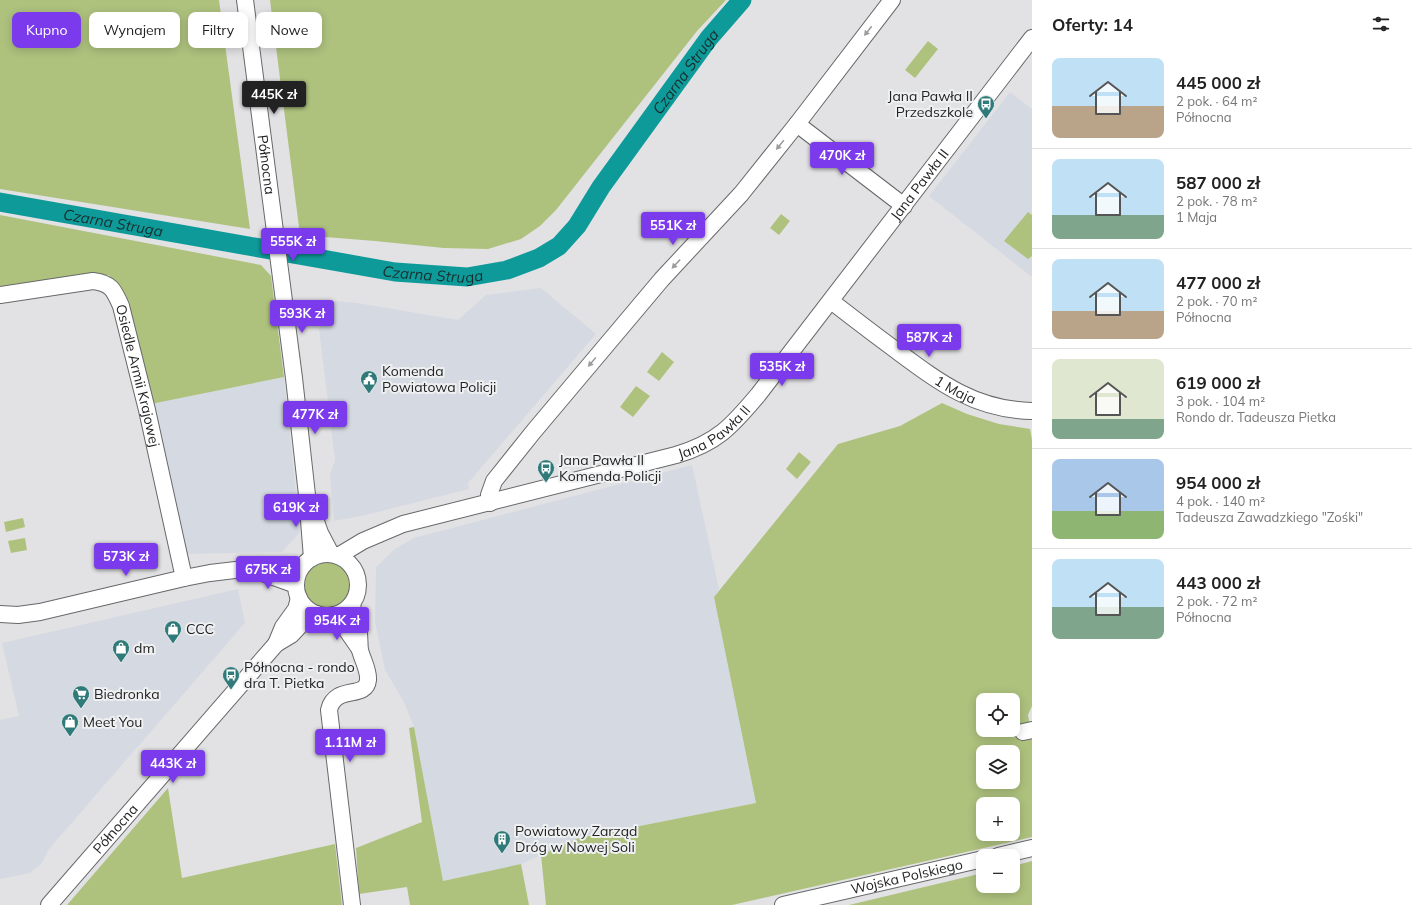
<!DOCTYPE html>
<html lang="pl">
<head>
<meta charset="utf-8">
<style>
  :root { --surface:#fff; --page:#f6f6f6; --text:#222; --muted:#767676; --line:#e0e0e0; --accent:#7c3aed }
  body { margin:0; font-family:Mulish,sans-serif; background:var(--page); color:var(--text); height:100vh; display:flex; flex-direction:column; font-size:15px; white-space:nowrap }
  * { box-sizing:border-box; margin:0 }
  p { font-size:13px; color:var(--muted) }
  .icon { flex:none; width:22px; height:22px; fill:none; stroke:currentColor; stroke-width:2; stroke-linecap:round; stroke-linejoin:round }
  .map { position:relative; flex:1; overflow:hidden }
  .panel { display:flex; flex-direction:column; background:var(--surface); width:380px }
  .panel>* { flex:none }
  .banner { position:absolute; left:12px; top:12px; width:380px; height:36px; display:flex; gap:8px }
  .controls { position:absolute; left:976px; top:693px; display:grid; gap:8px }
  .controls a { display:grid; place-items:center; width:44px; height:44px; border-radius:8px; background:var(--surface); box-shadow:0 2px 10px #0003; font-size:20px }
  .price { position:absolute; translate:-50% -34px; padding:0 9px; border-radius:4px; background:var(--accent); color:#fff; font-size:13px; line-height:26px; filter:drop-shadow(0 1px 2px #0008) }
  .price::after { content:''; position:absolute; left:50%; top:24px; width:12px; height:9px; margin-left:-6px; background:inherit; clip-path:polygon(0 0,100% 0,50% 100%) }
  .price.active { background:#222; color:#fff }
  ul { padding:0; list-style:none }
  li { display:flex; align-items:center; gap:12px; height:100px; padding:0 20px }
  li+li { border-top:1px solid var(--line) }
  li span { display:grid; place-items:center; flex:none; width:112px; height:80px; border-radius:8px; color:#555 }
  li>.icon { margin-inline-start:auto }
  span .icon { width:48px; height:48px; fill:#fffc; stroke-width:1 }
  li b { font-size:17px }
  h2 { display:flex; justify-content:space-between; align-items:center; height:48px; padding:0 20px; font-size:17px }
  .tag { padding:0 14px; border-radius:8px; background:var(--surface); box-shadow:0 2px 10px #0003; font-size:14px; line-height:36px }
  .tag.active { background:var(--accent); color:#fff }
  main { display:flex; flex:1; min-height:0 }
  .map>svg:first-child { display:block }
  .built { fill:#d5d9e2 }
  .green { fill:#aec27e; fill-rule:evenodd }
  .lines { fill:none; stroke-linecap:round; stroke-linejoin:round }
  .river { stroke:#0f9a9a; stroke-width:19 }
  .minor-casing { stroke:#67686a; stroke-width:18 }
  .minor { stroke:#fff; stroke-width:16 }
  .oneway { fill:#9c9c9c }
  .labels { text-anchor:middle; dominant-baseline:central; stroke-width:4; stroke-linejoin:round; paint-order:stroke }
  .poi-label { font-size:14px; fill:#222323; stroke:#eff0f2; text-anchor:start }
  .street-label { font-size:14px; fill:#222323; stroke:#eff0f2 }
  .water-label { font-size:15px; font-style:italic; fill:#182d2d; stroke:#eff0f2 }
</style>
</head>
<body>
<main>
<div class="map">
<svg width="1032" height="905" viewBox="0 0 1032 905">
  <rect width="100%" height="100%" fill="#e2e2e4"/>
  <path class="built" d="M 1010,92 L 1032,109 L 1032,277 L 929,196 Z
    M 541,288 L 596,334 L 468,483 L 469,489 L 366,515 L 334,521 L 330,475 L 335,460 L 319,328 L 325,300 L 357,303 L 458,320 L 486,295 Z
    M 284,377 L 300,532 L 282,552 L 184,554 L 151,404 Z
    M 692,465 L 719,589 L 714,597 L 756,803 L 579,838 L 521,864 L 443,881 L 414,727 L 404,702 L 385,670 L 375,622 L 376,567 L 395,549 L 414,538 Z
    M 238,589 L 245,623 L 49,849 L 42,863 L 30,873 L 0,879 L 0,720 L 19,716 L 2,643 Z"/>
  <path class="green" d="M 0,0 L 219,0 L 250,229 L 0,189 Z
    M 270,0 L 726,0 L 697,31 L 556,210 L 540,226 L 521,239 L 488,249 L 444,248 L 375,241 L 300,235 Z
    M 928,41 L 938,49 L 915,78 L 905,70 Z
    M 1028,212 L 1032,215 L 1032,256 L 1028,259 L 1004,241 Z
    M 781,214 L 790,221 L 779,235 L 770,228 Z
    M 0,215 L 261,265 L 271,276 L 284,377 L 151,404 L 127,306 L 109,275 L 78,276 L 0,288 Z
    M 662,352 L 674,362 L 659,381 L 647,372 Z
    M 636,386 L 650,396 L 633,417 L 620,407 Z
    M 942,403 L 967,414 L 999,424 L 1030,429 L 1032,440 L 1032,706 L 1028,715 L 1032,738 L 1032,837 L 732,905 L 546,905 L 541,855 L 579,838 L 756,803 L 714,597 L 838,444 L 900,426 ZM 983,700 L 1013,700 L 1013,730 L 983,730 ZM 983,752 L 1013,752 L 1013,782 L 983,782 ZM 983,804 L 1013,804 L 1013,834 L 983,834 Z
    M 799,452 L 811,462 L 797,479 L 786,469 Z
    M 23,518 L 25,527 L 6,532 L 4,522 Z
    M 25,538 L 27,550 L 11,553 L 8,541 Z
    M304 585a23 23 0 1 1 46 0a23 23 0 1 1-46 0Z
    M 414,727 L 443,881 L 521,864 L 529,905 L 410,905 L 407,887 L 359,894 L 356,848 L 422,822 L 409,728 Z
    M 168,788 L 182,878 L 335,844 L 342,905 L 67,905 Z
    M 1032,861 L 1032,905 L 849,905 L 983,873 L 983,886 L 1013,886 L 1013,866 Z"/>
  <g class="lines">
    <path class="river" id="s1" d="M 0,202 L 395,272 L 467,277 L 507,270 L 539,258 L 559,246 L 577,226 L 601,187 L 709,38 L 742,0"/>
    <g class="minor-casing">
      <g id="minor">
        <path id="s2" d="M 245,0 L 294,378 L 307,495 L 312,558"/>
        <path d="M 797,124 L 904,206"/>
        <path id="s3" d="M 0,295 L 93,281 C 111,283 114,290 121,306 L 147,410 L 184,578"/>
        <path id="s4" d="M 831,301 C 853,318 875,335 897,351 C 940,383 976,410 1032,411"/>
        <path d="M 490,503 L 489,495 L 494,481 L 534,431 L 662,279 L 741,194 L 797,124 L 892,0"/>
        <path d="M 314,516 L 320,533 L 331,554"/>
        <circle cx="327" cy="585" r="31"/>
        <path id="s5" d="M 338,556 L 363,541 L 403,524 L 676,455 C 717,443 732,426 758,395 L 1032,38"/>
        <path d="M 257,571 L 296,585"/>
        <path d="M 352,604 C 353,612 356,620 358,628 C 360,635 359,643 360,650 C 362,659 369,670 368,680 C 366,700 335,684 329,710 L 352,905"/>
        <path d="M 0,614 L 18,615 L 40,612 L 184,578 L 210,573 L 269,566 L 291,569 L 301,567"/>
        <path d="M 333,615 L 341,622 L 359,648"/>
        <path d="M 276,644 L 283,627 L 296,609 L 299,598"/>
        <path d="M 1023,732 L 1032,730"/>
        <path d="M 998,856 L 1032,848"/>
        <path id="s6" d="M 49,905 L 276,644 L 291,635 L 307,618 L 317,614"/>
        <path id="s7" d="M 783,905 L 983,859"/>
      </g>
    </g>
    <use href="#minor" class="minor"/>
  </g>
  <defs><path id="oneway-solid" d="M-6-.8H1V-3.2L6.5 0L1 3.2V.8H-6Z"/></defs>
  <g class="oneway">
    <use href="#oneway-solid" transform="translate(868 31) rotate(128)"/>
    <use href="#oneway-solid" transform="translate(780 145) rotate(129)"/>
    <use href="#oneway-solid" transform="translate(676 264) rotate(133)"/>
    <use href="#oneway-solid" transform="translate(592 362) rotate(130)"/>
  </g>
  <defs>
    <g id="bus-pin" transform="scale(0.9)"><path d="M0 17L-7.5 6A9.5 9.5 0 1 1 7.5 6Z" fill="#307a79" stroke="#eff0f2"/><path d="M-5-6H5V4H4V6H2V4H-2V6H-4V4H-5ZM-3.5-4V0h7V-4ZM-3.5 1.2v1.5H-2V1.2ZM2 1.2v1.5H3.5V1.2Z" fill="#fff"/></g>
    <g id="civic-pin" transform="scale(0.9)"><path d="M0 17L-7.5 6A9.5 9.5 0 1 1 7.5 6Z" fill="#307a79" stroke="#eff0f2"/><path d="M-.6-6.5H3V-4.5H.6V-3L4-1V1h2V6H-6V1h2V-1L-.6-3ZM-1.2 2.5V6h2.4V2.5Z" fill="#fff"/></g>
    <g id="shop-pin" transform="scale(0.9)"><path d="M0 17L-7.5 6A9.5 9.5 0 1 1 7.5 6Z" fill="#307a79" stroke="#eff0f2"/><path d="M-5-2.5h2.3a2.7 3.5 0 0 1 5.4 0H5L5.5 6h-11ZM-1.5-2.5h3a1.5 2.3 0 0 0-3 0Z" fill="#fff"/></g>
    <g id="supermarket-pin" transform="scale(0.9)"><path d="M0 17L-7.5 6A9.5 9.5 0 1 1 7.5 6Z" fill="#307a79" stroke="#eff0f2"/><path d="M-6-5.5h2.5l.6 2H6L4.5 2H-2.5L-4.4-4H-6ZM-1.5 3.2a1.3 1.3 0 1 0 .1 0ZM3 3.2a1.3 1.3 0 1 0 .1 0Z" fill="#fff"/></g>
    <g id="building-pin" transform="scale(0.9)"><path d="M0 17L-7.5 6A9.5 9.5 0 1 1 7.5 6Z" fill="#307a79" stroke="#eff0f2"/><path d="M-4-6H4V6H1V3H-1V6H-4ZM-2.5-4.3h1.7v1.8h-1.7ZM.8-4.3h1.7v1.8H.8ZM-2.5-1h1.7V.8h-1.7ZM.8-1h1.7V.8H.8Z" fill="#fff"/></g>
  </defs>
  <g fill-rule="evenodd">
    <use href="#bus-pin" x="986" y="104"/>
    <use href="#civic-pin" x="369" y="379"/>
    <use href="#bus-pin" x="546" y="468"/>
    <use href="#shop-pin" x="173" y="629"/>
    <use href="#shop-pin" x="121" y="648"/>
    <use href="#bus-pin" x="231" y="675"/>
    <use href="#supermarket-pin" x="81" y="694"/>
    <use href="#shop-pin" x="70" y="722"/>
    <use href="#building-pin" x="502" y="839"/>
  </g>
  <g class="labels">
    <g class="poi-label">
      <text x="973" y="96" text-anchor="end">Jana Pawła II<tspan x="973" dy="16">Przedszkole</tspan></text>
      <text x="382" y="371">Komenda<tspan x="382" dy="16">Powiatowa Policji</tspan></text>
      <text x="559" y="460">Jana Pawła II<tspan x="559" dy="16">Komenda Policji</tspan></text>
      <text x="186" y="629">CCC</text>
      <text x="134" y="648">dm</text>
      <text x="244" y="667">Północna - rondo<tspan x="244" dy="16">dra T. Pietka</tspan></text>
      <text x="94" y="694">Biedronka</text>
      <text x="83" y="722">Meet You</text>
      <text x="515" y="831">Powiatowy Zarząd<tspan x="515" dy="16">Dróg w Nowej Soli</tspan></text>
    </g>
    <g class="street-label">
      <text stroke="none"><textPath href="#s2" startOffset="166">Północna</textPath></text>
      <text stroke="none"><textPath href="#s5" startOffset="723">Jana Pawła II</textPath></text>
      <text stroke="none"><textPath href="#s3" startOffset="206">Osiedle Armii Krajowej</textPath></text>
      <text stroke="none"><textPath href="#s4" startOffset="153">1 Maja</textPath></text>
      <text stroke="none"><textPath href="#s5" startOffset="399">Jana Pawła II</textPath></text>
      <text stroke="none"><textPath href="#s6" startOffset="101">Północna</textPath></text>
      <text stroke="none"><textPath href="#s7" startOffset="127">Wojska Polskiego</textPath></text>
    </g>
    <g class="water-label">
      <text stroke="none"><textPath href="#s1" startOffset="787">Czarna Struga</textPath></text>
      <text stroke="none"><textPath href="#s1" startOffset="115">Czarna Struga</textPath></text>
      <text stroke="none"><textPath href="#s1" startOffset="439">Czarna Struga</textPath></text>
    </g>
  </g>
</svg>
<div class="controls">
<a><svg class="icon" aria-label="locate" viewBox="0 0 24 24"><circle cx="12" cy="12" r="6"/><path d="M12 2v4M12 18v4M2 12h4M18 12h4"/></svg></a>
<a><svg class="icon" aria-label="layers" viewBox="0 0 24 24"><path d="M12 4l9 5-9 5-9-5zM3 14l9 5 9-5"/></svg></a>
<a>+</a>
<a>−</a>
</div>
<b class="price active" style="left:274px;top:115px">445K zł</b>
<b class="price" style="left:842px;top:176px">470K zł</b>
<b class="price" style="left:673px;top:246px">551K zł</b>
<b class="price" style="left:293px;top:262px">555K zł</b>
<b class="price" style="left:302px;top:334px">593K zł</b>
<b class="price" style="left:929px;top:358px">587K zł</b>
<b class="price" style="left:782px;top:387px">535K zł</b>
<b class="price" style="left:315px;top:435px">477K zł</b>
<b class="price" style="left:296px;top:528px">619K zł</b>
<b class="price" style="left:126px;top:577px">573K zł</b>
<b class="price" style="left:268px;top:590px">675K zł</b>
<b class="price" style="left:337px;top:641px">954K zł</b>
<b class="price" style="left:350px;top:763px">1.11M zł</b>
<b class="price" style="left:173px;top:784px">443K zł</b>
<div class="banner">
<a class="tag active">Kupno</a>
<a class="tag">Wynajem</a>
<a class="tag">Filtry</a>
<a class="tag">Nowe</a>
</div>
</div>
<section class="panel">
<h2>Oferty: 14<svg class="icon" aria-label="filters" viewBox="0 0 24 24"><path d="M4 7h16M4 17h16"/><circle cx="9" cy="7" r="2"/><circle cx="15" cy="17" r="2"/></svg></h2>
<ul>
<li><span style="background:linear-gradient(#bfe0f5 60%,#b9a48a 0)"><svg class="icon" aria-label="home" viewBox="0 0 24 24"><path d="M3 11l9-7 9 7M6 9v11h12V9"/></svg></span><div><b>445 000 zł</b><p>2 pok. · 64 m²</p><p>Północna</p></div></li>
<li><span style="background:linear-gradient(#bfe0f5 70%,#7fa58c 0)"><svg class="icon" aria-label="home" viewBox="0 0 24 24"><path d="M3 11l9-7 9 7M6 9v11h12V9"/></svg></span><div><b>587 000 zł</b><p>2 pok. · 78 m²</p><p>1 Maja</p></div></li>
<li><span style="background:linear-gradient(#bfe0f5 65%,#b9a48a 0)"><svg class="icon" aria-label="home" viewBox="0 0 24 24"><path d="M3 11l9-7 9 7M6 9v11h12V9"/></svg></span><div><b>477 000 zł</b><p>2 pok. · 70 m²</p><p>Północna</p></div></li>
<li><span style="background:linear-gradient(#dfe7d0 75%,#7fa58c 0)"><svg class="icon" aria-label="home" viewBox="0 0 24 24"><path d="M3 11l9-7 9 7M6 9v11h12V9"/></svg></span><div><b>619 000 zł</b><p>3 pok. · 104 m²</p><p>Rondo dr. Tadeusza Pietka</p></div></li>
<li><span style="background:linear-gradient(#a9c7e8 65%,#8fb573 0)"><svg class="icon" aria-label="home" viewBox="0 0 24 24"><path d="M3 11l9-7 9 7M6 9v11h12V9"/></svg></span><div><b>954 000 zł</b><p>4 pok. · 140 m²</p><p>Tadeusza Zawadzkiego &quot;Zośki&quot;</p></div></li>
<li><span style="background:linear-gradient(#bfe0f5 60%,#7fa58c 0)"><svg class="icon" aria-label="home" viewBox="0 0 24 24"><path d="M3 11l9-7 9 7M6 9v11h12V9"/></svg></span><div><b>443 000 zł</b><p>2 pok. · 72 m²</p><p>Północna</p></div></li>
</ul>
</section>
</main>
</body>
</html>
